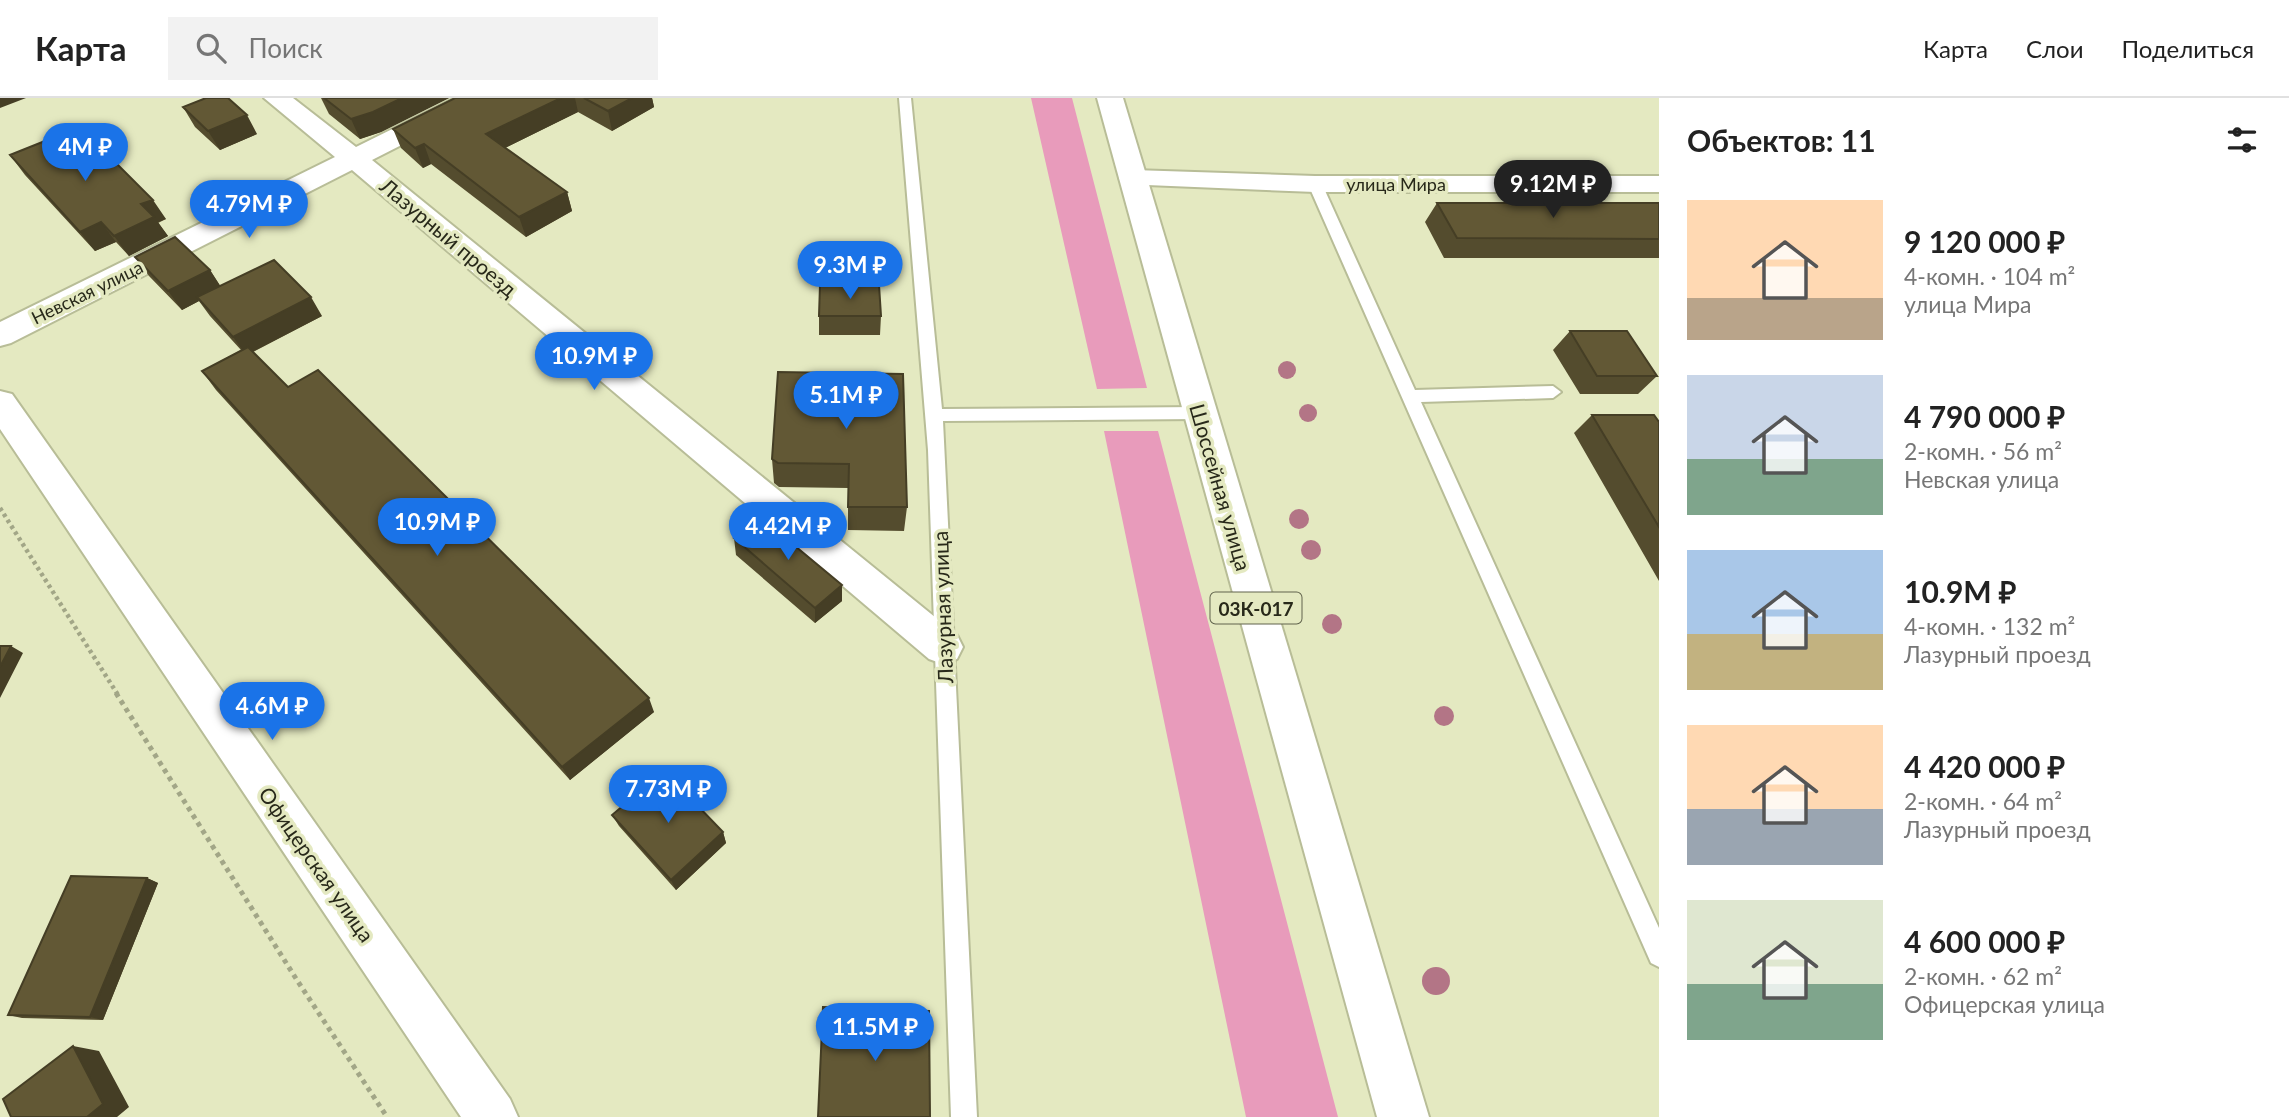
<!DOCTYPE html>
<html lang="ru">
<head>
<meta charset="utf-8">
<style>
  :root { --surface:#fff; --page:#f2f2f2; --text:#222; --muted:#767676; --line:#e0e0e0; --accent:#1a73e8 }
  body { margin:0; font-family:Lato,sans-serif; background:var(--page); color:var(--text); height:100vh; display:flex; flex-direction:column; font-size:26px; white-space:nowrap }
  * { box-sizing:border-box; margin:0 }
  p { font-size:23px; color:var(--muted) }
  .icon { flex:none; width:38px; height:38px; fill:none; stroke:currentColor; stroke-width:2; stroke-linecap:round; stroke-linejoin:round }
  .map { position:relative; flex:1; overflow:hidden }
  .drawer { display:flex; flex-direction:column; background:var(--surface); width:630px }
  .drawer>* { flex:none }
  .price { position:absolute; translate:-50% -60px; padding:0 16px; border-radius:24px; background:var(--accent); color:#fff; font-size:23px; line-height:46px; filter:drop-shadow(0 2px 4px #0008) }
  .price::after { content:''; position:absolute; left:50%; top:42px; width:21px; height:16px; margin-left:-10px; background:inherit; clip-path:polygon(0 0,100% 0,50% 100%) }
  .price.on { background:#222; color:#fff }
  ul { padding:0; list-style:none }
  li { display:flex; align-items:center; gap:21px; height:175px; padding:0 28px }
  li span { display:grid; place-items:center; flex:none; width:196px; height:140px; border-radius:0px; color:#555 }
  li>.icon { margin-inline-start:auto }
  span .icon { width:84px; height:84px; fill:#fffc; stroke-width:1 }
  li b { font-size:30px }
  h2 { display:flex; justify-content:space-between; align-items:center; height:84px; padding:0 28px; font-size:30px }
  header { display:flex; align-items:center; gap:42px; box-sizing:border-box; height:98px; padding:0 35px; background:var(--surface); border-bottom:2px solid var(--line) }
  header strong { font-size:33px }
  nav { display:flex; gap:38px; margin-inline-start:auto; font-size:24px }
  .search { width:490px; height:63px; background:var(--page); display:flex; align-items:center; gap:18px; box-sizing:border-box; padding:0 24px; border-radius:0px; color:var(--muted); font-size:26px }
  main { display:flex; flex:1; min-height:0 }
  .map>svg:first-child { display:block }
  .green { fill:#e89bbb }
  .lines { fill:none; stroke-linecap:round; stroke-linejoin:round }
  .service-casing { stroke:#b8bd97; stroke-width:4 }
  .minor-casing { stroke:#b8bd97; stroke-width:4 }
  .primary-casing { stroke:#b8bd97; stroke-width:4 }
  .path-far1 { stroke:#a2a687; stroke-width:4.5; stroke-dasharray:3.5 3.5; stroke-linecap:butt }
  .path { stroke:#a2a687; stroke-width:5; stroke-dasharray:4.5 4.5; stroke-linecap:butt }
  .service { fill:#fff; fill-rule:evenodd }
  .minor { fill:#fff; fill-rule:evenodd }
  .primary { fill:#fff; fill-rule:evenodd }
  .tree { fill:#b37586 }
  .wall { fill:#544c2e }
  .shaded-wall { fill:#453e25 }
  .building { fill:#625835; stroke:#453e25; stroke-width:2 }
  .labels { text-anchor:middle; dominant-baseline:central; stroke-width:7; stroke-linejoin:round; paint-order:stroke }
  .far-street-label { font-size:18px; fill:#28291a; stroke:#e4e9c1 }
  .shield { fill:#e4e9c1; stroke:#60634c; stroke-width:2 }
  .shield-label { font-size:19px; font-weight:bold; fill:#28291a }
  .street-label { font-size:21px; fill:#28291a; stroke:#e4e9c1 }
</style>
</head>
<body>
<header>
<strong>Карта</strong>
<div class="search"><svg class="icon" aria-label="search" viewBox="0 0 24 24"><circle cx="10" cy="10" r="6"/><path d="M15 15l6 6"/></svg>Поиск</div>
<nav><a>Карта</a><a>Слои</a><a>Поделиться</a></nav>
</header>
<main>
<div class="map">
<svg width="1659" height="1019" viewBox="0 0 1659 1019">
  <rect width="100%" height="100%" fill="#e4e9c1"/>
  <path class="green" d="M 1031,0 L 1072,0 L 1147,290 L 1097,291 Z
    M 1104,333 L 1158,333 L 1338,1019 L 1246,1019 Z"/>
  <g class="lines">
    <g class="service-casing">
      <path id="service" d="M 899,0 L 911,0 L 942,311 L 1200,309 L 1208,315 L 1200,321 L 943,323 L 977,1019 L 951,1019 L 928,352 Z
        M 1315,82 L 1322,86 L 1415,292 L 1553,288 L 1561,294 L 1553,300 L 1421,304 L 1659,830 L 1659,869 L 1651,865 L 1308,86 Z"/>
    </g>
    <g class="minor-casing">
      <path id="minor" d="M 264,0 L 293,0 L 356,49 L 455,0 L 488,0 L 484,5 L 372,62 L 957,537 L 963,549 L 957,561 L 943,566 L 929,561 L 352,72 L 11,245 L 0,248 L 0,224 L 335,59 Z
        M 1133,72 L 1315,78 L 1659,78 L 1659,94 L 1315,94 L 1123,86 L 1119,80 L 1123,74 Z
        M 0,293 L 12,296 L 510,1001 L 518,1019 L 461,1019 L 0,331 Z"/>
    </g>
    <g class="primary-casing">
      <path id="primary" d="M 1097,0 L 1123,0 L 1429,1019 L 1377,1019 Z"/>
    </g>
    <path class="path-far1" d="M 0,410 L 118,597"/>
    <path class="path" d="M 116,595 L 295,879 L 387,1019"/>
    <use href="#service" class="service"/>
    <use href="#minor" class="minor"/>
    <use href="#primary" class="primary"/>
  </g>
  <g class="tree">
    <circle cx="1287" cy="272" r="9"/>
    <circle cx="1308" cy="315" r="9"/>
    <circle cx="1299" cy="421" r="10"/>
    <circle cx="1311" cy="452" r="10"/>
    <circle cx="1332" cy="526" r="10"/>
    <circle cx="1444" cy="618" r="10"/>
    <circle cx="1436" cy="883" r="14"/>
  </g>
  <path class="wall" d="M 321,0 L 449,0 L 381,34 L 360,41 L 329,16 Z
    M 455,0 L 652,0 L 654,9 L 612,33 L 578,14 L 505,50 L 567,94 L 572,113 L 526,139 L 431,66 L 423,70 L 401,50 L 393,31 Z
    M 183,9 L 257,36 L 220,52 L 195,29 Z
    M 10,57 L 166,121 L 158,125 L 168,138 L 129,158 L 116,144 L 95,153 L 25,77 Z
    M 1437,105 L 1659,105 L 1659,160 L 1444,160 L 1425,124 Z
    M 135,159 L 210,172 L 220,188 L 322,218 L 253,254 L 288,289 L 654,614 L 570,682 L 216,292 L 202,273 L 241,252 L 210,218 L 199,203 L 182,212 L 149,178 Z
    M 819,218 L 881,218 L 880,237 L 819,237 Z
    M 1570,233 L 1657,278 L 1638,296 L 1580,296 L 1553,252 Z
    M 778,274 L 907,409 L 904,433 L 848,432 L 848,390 L 779,389 L 774,385 L 772,361 Z
    M 1592,317 L 1659,324 L 1659,483 L 1574,335 Z
    M 734,440 L 842,487 L 842,503 L 815,525 L 736,457 Z
    M 612,717 L 723,734 L 726,745 L 676,792 L 619,728 Z
    M 147,780 L 158,785 L 103,922 L 22,920 L 8,917 Z"/>
  <path class="shaded-wall" d="M 0,0 L 26,0 L 0,10 Z
    M 402,0 L 449,0 L 381,34 L 360,41 L 351,21 Z
    M 561,0 L 575,0 L 578,14 L 493,56 L 486,36 Z
    M 632,0 L 652,0 L 654,9 L 612,33 L 608,13 Z
    M 247,17 L 257,36 L 220,52 L 208,33 Z
    M 424,46 L 431,66 L 423,70 L 415,50 Z
    M 567,94 L 572,113 L 526,139 L 519,119 Z
    M 153,102 L 166,121 L 158,124 L 168,138 L 129,158 L 114,138 L 141,106 Z
    M 101,124 L 116,144 L 95,153 L 80,134 Z
    M 210,172 L 223,192 L 197,199 L 199,203 L 182,212 L 168,193 Z
    M 311,199 L 322,218 L 246,257 L 233,239 Z
    M 842,487 L 842,503 L 815,525 L 815,510 Z
    M 11,548 L 23,555 L 0,600 L 0,569 Z
    M 649,600 L 654,614 L 570,682 L 562,669 Z
    M 723,734 L 726,745 L 676,792 L 671,782 Z
    M 147,780 L 158,785 L 103,922 L 90,919 Z
    M 73,948 L 99,953 L 129,1009 L 117,1019 L 87,1019 Z"/>
  <path class="building" d="M 206,0 L 228,0 L 247,17 L 208,33 L 183,9 Z
    M 324,0 L 402,0 L 373,14 L 351,21 Z
    M 455,0 L 561,0 L 486,36 L 567,94 L 519,119 L 424,46 L 415,50 L 393,31 Z
    M 584,0 L 632,0 L 608,13 Z
    M 80,29 L 153,102 L 141,106 L 154,119 L 114,138 L 101,124 L 80,134 L 10,57 Z
    M 1437,105 L 1659,105 L 1659,141 L 1457,140 Z
    M 175,139 L 210,172 L 168,193 L 135,159 Z
    M 274,162 L 311,199 L 233,239 L 197,199 Z
    M 820,187 L 879,187 L 881,218 L 819,218 Z
    M 1570,233 L 1627,233 L 1657,278 L 1597,278 Z
    M 248,249 L 288,289 L 318,272 L 649,600 L 562,669 L 202,273 Z
    M 778,274 L 903,276 L 907,409 L 848,409 L 849,366 L 778,365 L 772,361 Z
    M 1592,317 L 1654,317 L 1659,324 L 1659,429 Z
    M 760,419 L 842,487 L 815,510 L 734,440 Z
    M 0,548 L 11,548 L 0,569 Z
    M 664,673 L 723,734 L 671,782 L 612,717 Z
    M 71,778 L 147,780 L 90,919 L 8,917 Z
    M 823,909 L 929,913 L 930,1019 L 818,1019 Z
    M 73,948 L 103,1006 L 87,1019 L 11,1019 L 3,1001 Z"/>
  <g class="labels">
    <g class="far-street-label">
      <text x="1396" y="86">улица Мира</text>
      <text transform="translate(87 194) rotate(-26)">Невская улица</text>
    </g>
    <rect class="shield" x="1210.5" y="494.5" width="91" height="31" rx="5"/>
    <g class="shield-label">
      <text x="1256" y="510">03К-017</text>
    </g>
    <g class="street-label">
      <text transform="translate(449 139) rotate(40)">Лазурный проезд</text>
      <text transform="translate(1221 389) rotate(74)">Шоссейная улица</text>
      <text transform="translate(942 509) rotate(-92)">Лазурная улица</text>
      <text transform="translate(317 766) rotate(55)">Офицерская улица</text>
    </g>
  </g>
</svg>
<b class="price" style="left:85px;top:85px">4M ₽</b>
<b class="price on" style="left:1553px;top:122px">9.12M ₽</b>
<b class="price" style="left:249px;top:142px">4.79M ₽</b>
<b class="price" style="left:850px;top:203px">9.3M ₽</b>
<b class="price" style="left:594px;top:294px">10.9M ₽</b>
<b class="price" style="left:846px;top:333px">5.1M ₽</b>
<b class="price" style="left:437px;top:460px">10.9M ₽</b>
<b class="price" style="left:788px;top:464px">4.42M ₽</b>
<b class="price" style="left:272px;top:644px">4.6M ₽</b>
<b class="price" style="left:668px;top:727px">7.73M ₽</b>
<b class="price" style="left:875px;top:965px">11.5M ₽</b>
</div>
<section class="drawer">
<h2>Объектов: 11<svg class="icon" aria-label="filters" viewBox="0 0 24 24"><path d="M4 7h16M4 17h16"/><circle cx="9" cy="7" r="2"/><circle cx="15" cy="17" r="2"/></svg></h2>
<ul>
<li><span style="background:linear-gradient(#ffd9b3 70%,#b9a48a 0)"><svg class="icon" aria-label="home" viewBox="0 0 24 24"><path d="M3 11l9-7 9 7M6 9v11h12V9"/></svg></span><div><b>9 120 000 ₽</b><p>4-комн. · 104 m²</p><p>улица Мира</p></div></li>
<li><span style="background:linear-gradient(#c9d6e8 60%,#7fa58c 0)"><svg class="icon" aria-label="home" viewBox="0 0 24 24"><path d="M3 11l9-7 9 7M6 9v11h12V9"/></svg></span><div><b>4 790 000 ₽</b><p>2-комн. · 56 m²</p><p>Невская улица</p></div></li>
<li><span style="background:linear-gradient(#a9c7e8 60%,#c2b280 0)"><svg class="icon" aria-label="home" viewBox="0 0 24 24"><path d="M3 11l9-7 9 7M6 9v11h12V9"/></svg></span><div><b>10.9M ₽</b><p>4-комн. · 132 m²</p><p>Лазурный проезд</p></div></li>
<li><span style="background:linear-gradient(#ffd9b3 60%,#9aa5b1 0)"><svg class="icon" aria-label="home" viewBox="0 0 24 24"><path d="M3 11l9-7 9 7M6 9v11h12V9"/></svg></span><div><b>4 420 000 ₽</b><p>2-комн. · 64 m²</p><p>Лазурный проезд</p></div></li>
<li><span style="background:linear-gradient(#dfe7d0 60%,#7fa58c 0)"><svg class="icon" aria-label="home" viewBox="0 0 24 24"><path d="M3 11l9-7 9 7M6 9v11h12V9"/></svg></span><div><b>4 600 000 ₽</b><p>2-комн. · 62 m²</p><p>Офицерская улица</p></div></li>
</ul>
</section>
</main>
</body>
</html>
